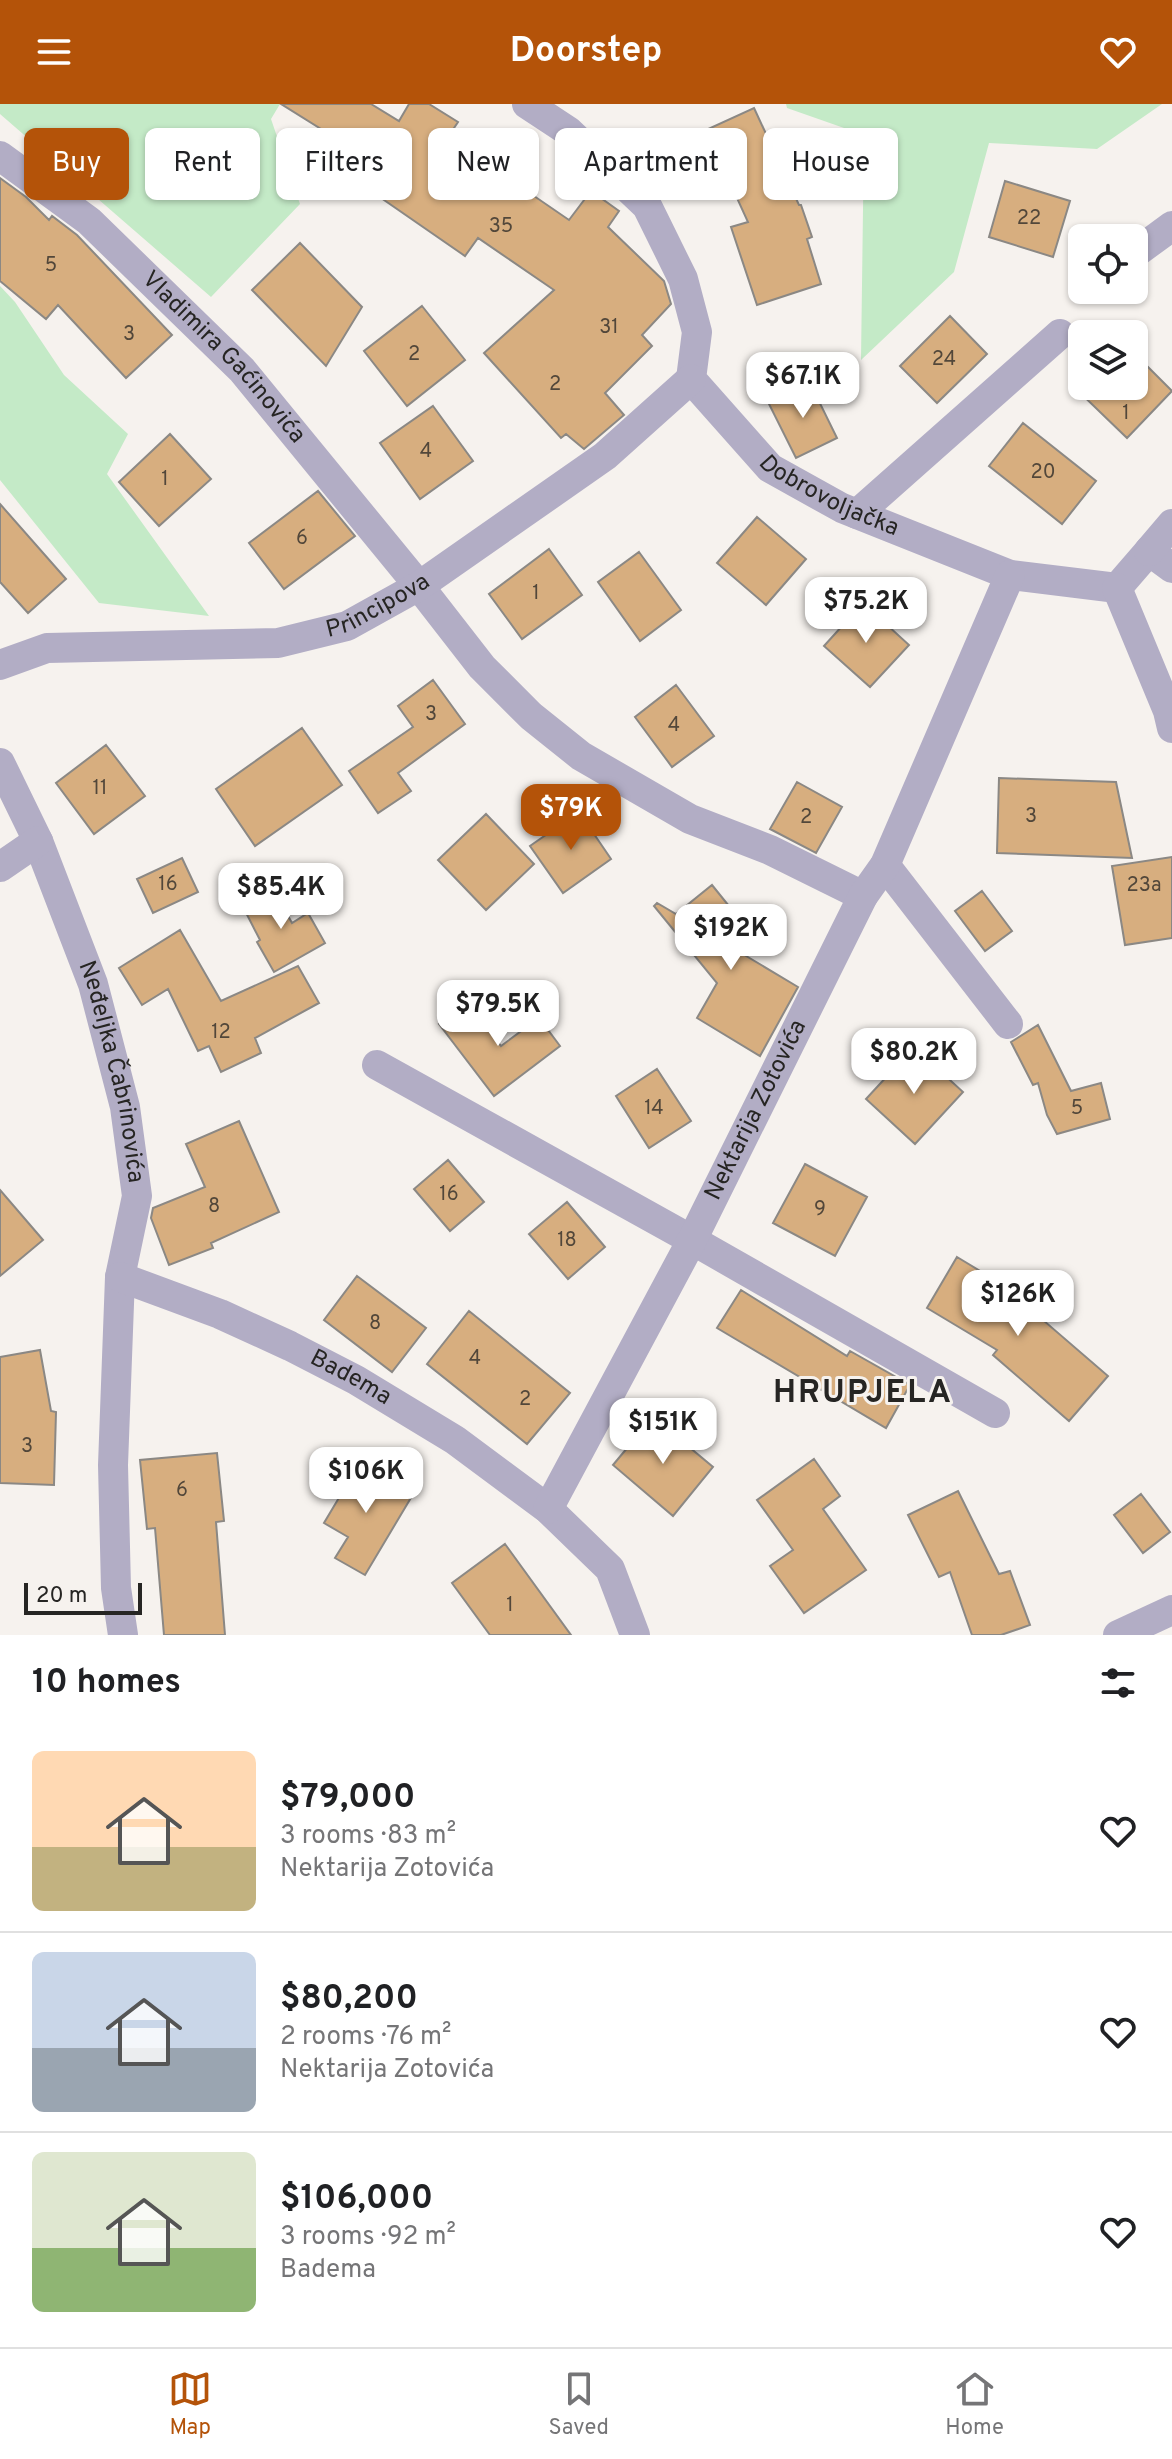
<!DOCTYPE html>
<html lang="en">
<head>
<meta charset="utf-8">
<style>
  :root { --surface:#fff; --page:#f6f6f6; --text:#202124; --muted:#757577; --line:#e0e0e0; --accent:#b45309 }
  body { margin:0; font-family:Overpass,sans-serif; background:var(--page); color:var(--text); height:100vh; display:flex; flex-direction:column; font-size:30px; white-space:nowrap }
  * { box-sizing:border-box; margin:0 }
  p { font-size:26px; color:var(--muted) }
  .icon { flex:none; width:44px; height:44px; fill:none; stroke:currentColor; stroke-width:2; stroke-linecap:round; stroke-linejoin:round }
  .map { position:relative; height:1531px; overflow:hidden }
  .side { display:flex; flex-direction:column; background:var(--surface); flex:1 }
  .side>* { flex:none }
  .hud { position:absolute; left:24px; top:24px; width:1124px; height:72px; display:flex; gap:16px }
  .tools { position:absolute; left:1068px; top:120px; display:grid; gap:16px }
  .tools a { display:grid; place-items:center; width:80px; height:80px; border-radius:12px; background:var(--surface); box-shadow:0 2px 6px #0004; font-size:40px }
  .scale { position:absolute; left:24px; bottom:20px; width:118px; box-sizing:border-box; padding-left:8px; border:4px solid #262523; border-top:0; font-size:22px; line-height:28px; white-space:nowrap; color:#262523; -webkit-text-stroke:6px #f6f2ee; paint-order:stroke }
  .price { position:absolute; translate:-50% -68px; padding:0 18px; border-radius:16px; background:#fff; color:#222; font-size:26px; line-height:52px; filter:drop-shadow(0 2px 4px #0008) }
  .price::after { content:''; position:absolute; left:50%; top:48px; width:24px; height:18px; margin-left:-12px; background:inherit; clip-path:polygon(0 0,100% 0,50% 100%) }
  .price.active { background:var(--accent); color:#fff }
  ul { padding:0; list-style:none }
  li { display:flex; align-items:center; gap:24px; height:200px; padding:0 32px }
  li+li { border-top:2px solid var(--line) }
  li span { display:grid; place-items:center; flex:none; width:224px; height:160px; border-radius:12px; color:#555 }
  li>.icon { margin-inline-start:auto }
  span .icon { width:96px; height:96px; fill:#fffc; stroke-width:1 }
  li b { font-size:34px }
  h2 { display:flex; justify-content:space-between; align-items:center; height:96px; padding:0 32px; font-size:34px }
  .pill { padding:0 28px; border-radius:12px; background:var(--surface); box-shadow:0 2px 6px #0004; font-size:28px; line-height:72px }
  .pill.active { background:var(--accent); color:#fff }
  header { display:flex; justify-content:space-between; align-items:center; height:104px; padding:0 32px; background:var(--accent); color:#fff; font-size:36px; font-weight:700 }
  .dock { display:flex; justify-content:space-around; align-items:center; height:112px; border-top:2px solid var(--line); background:var(--surface); font-size:22px; color:var(--muted) }
  .dock a { display:grid; justify-items:center; gap:4px }
  .dock .active { color:var(--accent) }
  .map>svg:first-child { display:block }
  .green { fill:#c4eac7 }
  .building { fill:#d7ae7f; stroke:#8b8884; stroke-width:2 }
  .lines { fill:none; stroke-linecap:round; stroke-linejoin:round }
  .minor { stroke:#b2adc5; stroke-width:30 }
  .labels { text-anchor:middle; dominant-baseline:central; stroke-width:6; stroke-linejoin:round; paint-order:stroke }
  .number-label { font-size:20px; fill:#52473a }
  .street-label { font-size:24px; fill:#262523; stroke:#f6f2ee }
  .district-label { font-size:32px; font-weight:bold; letter-spacing:2px; fill:#262523; stroke:#f6f2ee }
</style>
</head>
<body>
<header><svg class="icon" aria-label="menu" viewBox="0 0 24 24"><path d="M4 6h16M4 12h16M4 18h16"/></svg>Doorstep<svg class="icon" aria-label="heart" viewBox="0 0 24 24"><path d="M12 20l-8-8c-3-5 5-10 8-4 3-6 11-1 8 4z"/></svg></header>
<div class="map">
<svg width="1172" height="1531" viewBox="0 0 1172 1531">
  <rect width="100%" height="100%" fill="#f6f2ee"/>
  <path class="green" d="M 0,0 L 280,0 L 271,15 L 300,100 L 211,193 L 0,10 Z
    M 786,0 L 1162,0 L 1097,45 L 989,39 L 954,168 L 861,256 L 864,31 L 787,4 Z
    M 0,182 L 15,198 L 64,271 L 128,330 L 107,370 L 209,512 L 99,499 L 0,376 Z"/>
  <path class="building" d="M 281,0 L 371,0 L 399,17 L 409,0 L 429,0 L 458,18 L 448,33 L 569,116 L 591,87 L 619,107 L 608,123 L 664,177 L 671,200 L 642,231 L 652,242 L 605,289 L 624,311 L 584,345 L 566,330 L 561,334 L 484,249 L 554,186 L 478,134 L 465,152 L 371,87 L 385,65 Z
    M 754,4 L 799,101 L 801,101 L 812,133 L 807,135 L 821,180 L 757,201 L 731,123 L 748,118 L 706,26 Z
    M 0,74 L 26,93 L 49,116 L 52,112 L 77,131 L 172,231 L 126,274 L 58,201 L 46,215 L 0,177 Z
    M 1005,77 L 1070,97 L 1053,153 L 989,133 Z
    M 300,139 L 362,203 L 326,262 L 252,186 Z
    M 422,202 L 465,256 L 407,302 L 364,247 Z
    M 950,212 L 987,250 L 937,299 L 900,262 Z
    M 1134,249 L 1172,287 L 1127,334 L 1072,281 L 1082,270 L 1082,282 L 1134,282 Z
    M 809,277 L 837,334 L 796,354 L 768,298 Z
    M 433,302 L 473,357 L 420,395 L 380,339 Z
    M 1023,319 L 1096,377 L 1062,420 L 989,362 Z
    M 170,330 L 211,375 L 159,422 L 119,378 Z
    M 318,387 L 355,432 L 284,485 L 249,439 Z
    M 0,400 L 66,475 L 28,509 L 0,478 Z
    M 757,413 L 806,455 L 766,501 L 717,459 Z
    M 549,445 L 582,491 L 522,535 L 489,490 Z
    M 639,448 L 681,506 L 640,537 L 598,478 Z
    M 863,499 L 909,541 L 870,583 L 824,542 Z
    M 433,576 L 465,620 L 398,669 L 411,687 L 378,709 L 349,667 L 413,623 L 398,602 Z
    M 676,581 L 714,632 L 672,663 L 635,613 Z
    M 302,624 L 342,681 L 255,742 L 216,685 Z
    M 106,641 L 145,692 L 94,730 L 56,679 Z
    M 999,674 L 1116,678 L 1132,754 L 997,749 Z
    M 797,678 L 842,703 L 816,749 L 770,725 Z
    M 579,708 L 611,755 L 563,789 L 530,742 Z
    M 486,710 L 534,760 L 486,806 L 438,756 Z
    M 1172,753 L 1172,834 L 1125,841 L 1112,762 Z
    M 182,754 L 198,788 L 153,809 L 137,775 Z
    M 712,781 L 750,828 L 731,843 L 798,883 L 760,952 L 697,914 L 717,879 L 654,802 L 657,799 L 676,810 Z
    M 273,785 L 292,819 L 308,809 L 325,839 L 274,868 L 257,838 L 260,836 L 242,801 Z
    M 982,787 L 1012,827 L 985,847 L 955,807 Z
    M 180,826 L 221,897 L 298,862 L 319,899 L 255,934 L 261,949 L 221,968 L 209,942 L 198,947 L 168,885 L 142,901 L 119,864 Z
    M 468,899 L 501,942 L 539,914 L 560,942 L 494,992 L 439,920 Z
    M 1038,921 L 1071,987 L 1101,979 L 1110,1015 L 1057,1030 L 1047,1011 L 1038,979 L 1033,981 L 1011,938 Z
    M 914,943 L 963,988 L 915,1040 L 866,995 Z
    M 657,965 L 691,1017 L 649,1044 L 616,992 Z
    M 239,1017 L 279,1108 L 211,1139 L 213,1144 L 169,1161 L 151,1114 L 153,1104 L 205,1083 L 186,1040 Z
    M 448,1056 L 484,1098 L 450,1127 L 414,1085 Z
    M 805,1060 L 867,1093 L 835,1152 L 773,1119 Z
    M 0,1086 L 43,1136 L 0,1172 Z
    M 567,1098 L 605,1143 L 568,1175 L 529,1130 Z
    M 957,1153 L 1000,1179 L 1108,1272 L 1069,1317 L 993,1251 L 997,1246 L 927,1204 Z
    M 357,1172 L 426,1224 L 392,1268 L 324,1216 Z
    M 741,1186 L 847,1252 L 850,1247 L 910,1281 L 886,1324 L 717,1224 Z
    M 469,1207 L 570,1289 L 527,1340 L 427,1260 Z
    M 40,1246 L 51,1307 L 56,1308 L 54,1381 L 0,1379 L 0,1253 Z
    M 653,1313 L 713,1363 L 673,1412 L 613,1361 Z
    M 217,1349 L 224,1417 L 216,1418 L 225,1531 L 164,1531 L 155,1424 L 147,1425 L 140,1356 Z
    M 362,1355 L 392,1373 L 389,1378 L 412,1392 L 365,1471 L 335,1454 L 348,1433 L 324,1419 Z
    M 814,1355 L 840,1392 L 823,1405 L 866,1466 L 804,1509 L 770,1462 L 793,1446 L 757,1396 Z
    M 958,1387 L 999,1470 L 1010,1467 L 1030,1521 L 1001,1531 L 972,1531 L 950,1468 L 939,1473 L 908,1411 Z
    M 1141,1390 L 1170,1428 L 1143,1449 L 1114,1411 Z
    M 505,1440 L 571,1531 L 490,1531 L 452,1479 Z"/>
  <g class="lines">
    <g class="minor">
      <path id="s1" d="M 527,0 L 568,27 L 647,102 L 683,175 L 697,228 L 691,275 L 770,364 L 842,404 L 1010,471 L 1117,484 L 1149,447 L 1172,464"/>
      <path id="s2" d="M 0,52 L 89,117 L 242,266 L 419,482 L 482,563 L 531,612 L 581,652 L 690,715 L 770,746 L 863,792"/>
      <path d="M 1134,150 L 1172,122"/>
      <path d="M 857,410 L 1060,230"/>
      <path d="M 1149,447 L 1172,420"/>
      <path d="M 1117,484 L 1168,607 L 1172,624"/>
      <path id="s3" d="M 0,561 L 47,544 L 278,539 L 347,522 L 419,482 L 605,352 L 691,275"/>
      <path id="s4" d="M 0,659 L 38,737 L 93,880 L 125,1003 L 137,1092 L 120,1173 L 113,1361 L 116,1484 L 123,1531"/>
      <path d="M 885,761 L 1008,920"/>
      <path d="M 0,763 L 38,737"/>
      <path d="M 377,961 L 692,1136 L 995,1309"/>
      <path id="s5" d="M 120,1173 L 220,1210 L 290,1242 L 356,1276 L 455,1336 L 548,1405 L 610,1465 L 635,1531"/>
      <path id="s6" d="M 548,1405 L 692,1136 L 863,792 L 885,761 L 1010,471"/>
      <path d="M 1118,1531 L 1172,1506"/>
    </g>
  </g>
  <g class="labels">
    <g class="number-label">
      <text x="1029" y="115">22</text>
      <text x="501" y="123">35</text>
      <text x="51" y="162">5</text>
      <text x="609" y="224">31</text>
      <text x="129" y="231">3</text>
      <text x="414" y="251">2</text>
      <text x="944" y="256">24</text>
      <text x="555" y="281">2</text>
      <text x="1126" y="310">1</text>
      <text x="426" y="348">4</text>
      <text x="1043" y="369">20</text>
      <text x="165" y="376">1</text>
      <text x="302" y="435">6</text>
      <text x="536" y="490">1</text>
      <text x="431" y="611">3</text>
      <text x="674" y="622">4</text>
      <text x="100" y="685">11</text>
      <text x="1031" y="713">3</text>
      <text x="806" y="714">2</text>
      <text x="168" y="781">16</text>
      <text x="1144" y="782">23a</text>
      <text x="221" y="929">12</text>
      <text x="654" y="1005">14</text>
      <text x="1077" y="1005">5</text>
      <text x="449" y="1091">16</text>
      <text x="214" y="1103">8</text>
      <text x="820" y="1106">9</text>
      <text x="567" y="1137">18</text>
      <text x="375" y="1220">8</text>
      <text x="475" y="1255">4</text>
      <text x="525" y="1296">2</text>
      <text x="27" y="1343">3</text>
      <text x="182" y="1387">6</text>
      <text x="510" y="1502">1</text>
    </g>
    <g class="street-label">
      <text stroke="none"><textPath href="#s2" startOffset="302">Vladimira Gaćinovića</textPath></text>
      <text stroke="none"><textPath href="#s1" startOffset="526">Dobrovoljačka</textPath></text>
      <text stroke="none"><textPath href="#s3" startOffset="388">Principova</textPath></text>
      <text stroke="none"><textPath href="#s4" startOffset="330">Neđeljka Čabrinovića</textPath></text>
      <text stroke="none"><textPath href="#s6" startOffset="450">Nektarija Zotovića</textPath></text>
      <text stroke="none"><textPath href="#s5" startOffset="252">Badema</textPath></text>
    </g>
    <g class="district-label">
      <text x="863" y="1290">HRUPJELA</text>
    </g>
  </g>
</svg>
<div class="tools">
<a><svg class="icon" aria-label="locate" viewBox="0 0 24 24"><circle cx="12" cy="12" r="6"/><path d="M12 2v4M12 18v4M2 12h4M18 12h4"/></svg></a>
<a><svg class="icon" aria-label="layers" viewBox="0 0 24 24"><path d="M12 4l9 5-9 5-9-5zM3 14l9 5 9-5"/></svg></a>
</div>
<div class="scale">20 m</div>
<b class="price" style="left:803px;top:316px">$67.1K</b>
<b class="price" style="left:866px;top:541px">$75.2K</b>
<b class="price active" style="left:571px;top:748px">$79K</b>
<b class="price" style="left:281px;top:827px">$85.4K</b>
<b class="price" style="left:731px;top:868px">$192K</b>
<b class="price" style="left:498px;top:944px">$79.5K</b>
<b class="price" style="left:914px;top:992px">$80.2K</b>
<b class="price" style="left:1018px;top:1234px">$126K</b>
<b class="price" style="left:663px;top:1362px">$151K</b>
<b class="price" style="left:366px;top:1411px">$106K</b>
<div class="hud">
<a class="pill active">Buy</a>
<a class="pill">Rent</a>
<a class="pill">Filters</a>
<a class="pill">New</a>
<a class="pill">Apartment</a>
<a class="pill">House</a>
</div>
</div>
<section class="side">
<h2>10 homes<svg class="icon" aria-label="filters" viewBox="0 0 24 24"><path d="M4 7h16M4 17h16"/><circle cx="9" cy="7" r="2"/><circle cx="15" cy="17" r="2"/></svg></h2>
<ul>
<li><span style="background:linear-gradient(#ffd9b3 60%,#c2b280 0)"><svg class="icon" aria-label="home" viewBox="0 0 24 24"><path d="M3 11l9-7 9 7M6 9v11h12V9"/></svg></span><div><b>$79,000</b><p>3 rooms · 83 m²</p><p>Nektarija Zotovića</p></div><svg class="icon" aria-label="heart" viewBox="0 0 24 24"><path d="M12 20l-8-8c-3-5 5-10 8-4 3-6 11-1 8 4z"/></svg></li>
<li><span style="background:linear-gradient(#c9d6e8 60%,#9aa5b1 0)"><svg class="icon" aria-label="home" viewBox="0 0 24 24"><path d="M3 11l9-7 9 7M6 9v11h12V9"/></svg></span><div><b>$80,200</b><p>2 rooms · 76 m²</p><p>Nektarija Zotovića</p></div><svg class="icon" aria-label="heart" viewBox="0 0 24 24"><path d="M12 20l-8-8c-3-5 5-10 8-4 3-6 11-1 8 4z"/></svg></li>
<li><span style="background:linear-gradient(#dfe7d0 60%,#8fb573 0)"><svg class="icon" aria-label="home" viewBox="0 0 24 24"><path d="M3 11l9-7 9 7M6 9v11h12V9"/></svg></span><div><b>$106,000</b><p>3 rooms · 92 m²</p><p>Badema</p></div><svg class="icon" aria-label="heart" viewBox="0 0 24 24"><path d="M12 20l-8-8c-3-5 5-10 8-4 3-6 11-1 8 4z"/></svg></li>
</ul>
</section>
<nav class="dock">
<a class="active"><svg class="icon" aria-label="map" viewBox="0 0 24 24"><path d="M3 6l6-2 6 2 6-2v14l-6 2-6-2-6 2zM9 4v14M15 6v14"/></svg>Map</a>
<a><svg class="icon" aria-label="saved" viewBox="0 0 24 24"><path d="M7 4h10v16l-5-4-5 4z"/></svg>Saved</a>
<a><svg class="icon" aria-label="home" viewBox="0 0 24 24"><path d="M3 11l9-7 9 7M6 9v11h12V9"/></svg>Home</a>
</nav>
</body>
</html>
